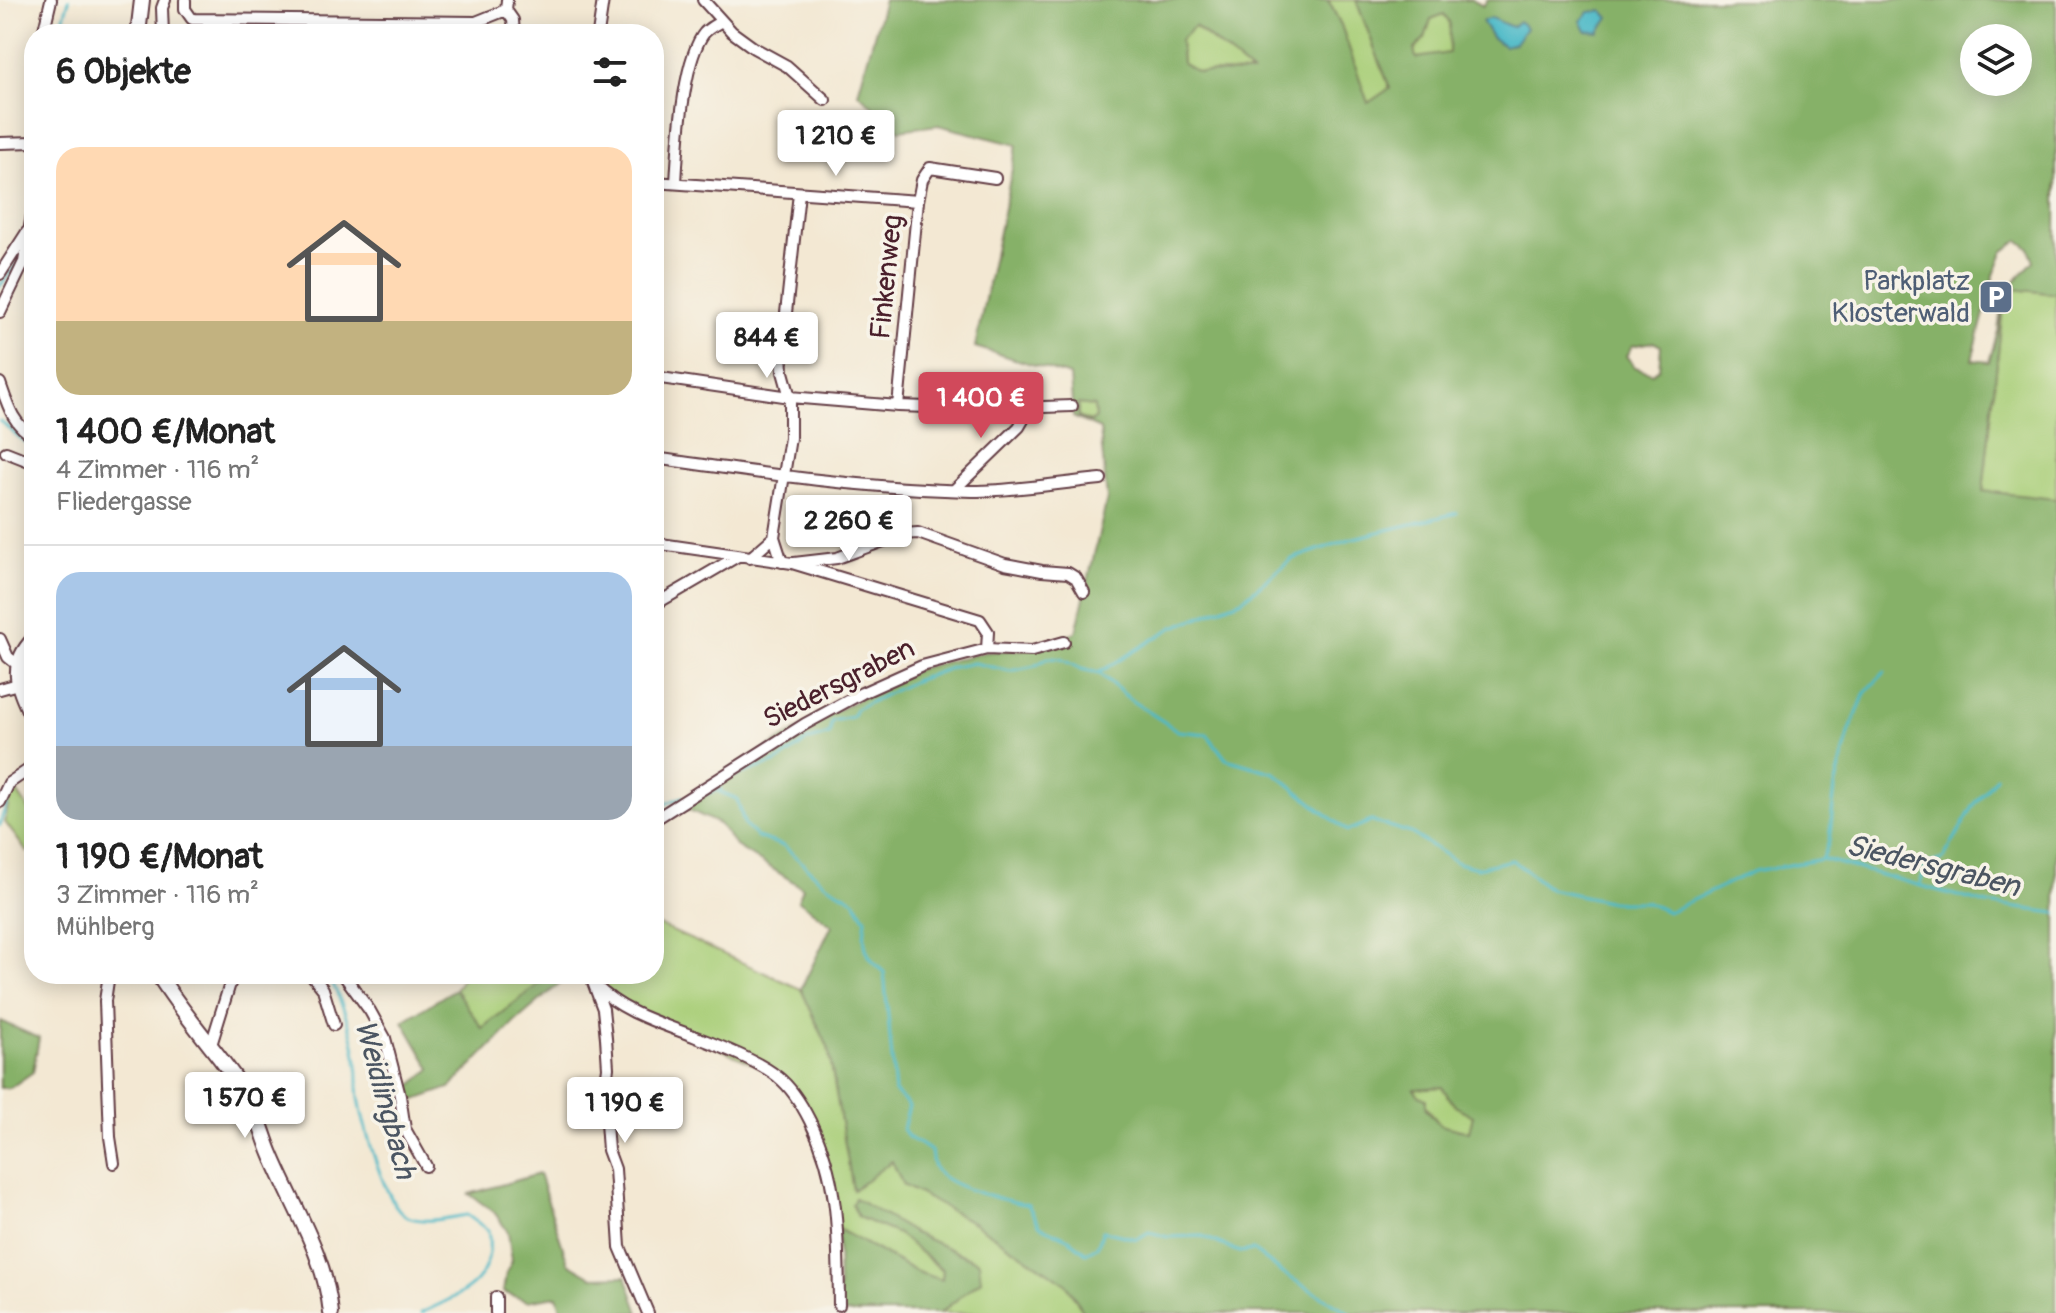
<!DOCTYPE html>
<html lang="de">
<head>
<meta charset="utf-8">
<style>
  :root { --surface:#fff; --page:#f2f2f2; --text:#222; --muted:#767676; --line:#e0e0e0; --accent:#d1495b }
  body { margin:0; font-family:Pangolin,sans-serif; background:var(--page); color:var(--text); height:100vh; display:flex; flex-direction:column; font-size:30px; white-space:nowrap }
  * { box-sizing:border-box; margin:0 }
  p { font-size:26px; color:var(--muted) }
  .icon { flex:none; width:44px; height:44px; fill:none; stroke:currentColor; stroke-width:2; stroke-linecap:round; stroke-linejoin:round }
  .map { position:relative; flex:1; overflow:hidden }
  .panel { position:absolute; left:24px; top:24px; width:640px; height:960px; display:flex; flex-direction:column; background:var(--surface); border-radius:32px; box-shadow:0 4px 20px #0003 }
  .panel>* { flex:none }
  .controls { position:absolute; left:1960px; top:24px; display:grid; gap:16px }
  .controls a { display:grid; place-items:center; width:72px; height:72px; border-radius:50%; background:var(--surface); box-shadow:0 4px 20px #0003; font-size:40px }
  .price { position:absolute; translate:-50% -68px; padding:0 18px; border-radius:8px; background:#fff; color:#222; font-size:26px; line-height:52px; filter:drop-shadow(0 2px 4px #0008) }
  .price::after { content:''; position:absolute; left:50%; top:48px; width:24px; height:18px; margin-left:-12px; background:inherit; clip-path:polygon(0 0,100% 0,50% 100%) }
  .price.on { background:var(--accent); color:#fff }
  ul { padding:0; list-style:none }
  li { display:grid; align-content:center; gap:16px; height:424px; padding:0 32px }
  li+li { border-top:2px solid var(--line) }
  li span { display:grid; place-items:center; height:248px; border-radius:24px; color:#555 }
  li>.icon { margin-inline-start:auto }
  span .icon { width:144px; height:144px; fill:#fffc; stroke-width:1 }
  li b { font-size:34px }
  h2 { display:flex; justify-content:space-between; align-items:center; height:96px; padding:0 32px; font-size:34px }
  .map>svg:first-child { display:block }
  .green { fill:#a8ce77; stroke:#797651; stroke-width:2 }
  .forest { fill:#86b168; stroke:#68684a; stroke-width:2; fill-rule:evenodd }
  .water { fill:#4cb9c7; stroke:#4b6c79; stroke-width:2 }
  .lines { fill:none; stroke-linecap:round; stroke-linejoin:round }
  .stream { stroke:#4cb9c7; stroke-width:3 }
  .street-casing { stroke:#633d44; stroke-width:14 }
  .secondary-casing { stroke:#633d44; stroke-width:18 }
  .street { stroke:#fff; stroke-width:10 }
  .secondary { stroke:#fff; stroke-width:14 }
  .labels { text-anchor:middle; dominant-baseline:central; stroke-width:7; stroke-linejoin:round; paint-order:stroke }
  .street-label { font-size:28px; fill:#4a1f2b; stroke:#f7f3e8 }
  .service-label { font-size:28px; fill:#4e5e75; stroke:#f7f3e8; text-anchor:end }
  .water-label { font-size:30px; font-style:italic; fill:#4b5562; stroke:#f7f3e8 }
</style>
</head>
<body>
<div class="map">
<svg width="2056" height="1313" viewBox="0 0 2056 1313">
  <rect width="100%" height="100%" fill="#f7f3e8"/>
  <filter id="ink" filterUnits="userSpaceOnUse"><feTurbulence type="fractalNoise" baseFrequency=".0125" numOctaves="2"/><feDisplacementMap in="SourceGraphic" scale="16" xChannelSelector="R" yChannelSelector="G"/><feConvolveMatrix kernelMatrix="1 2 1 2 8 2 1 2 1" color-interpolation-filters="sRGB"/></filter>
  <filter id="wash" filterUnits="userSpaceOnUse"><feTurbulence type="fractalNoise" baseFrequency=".006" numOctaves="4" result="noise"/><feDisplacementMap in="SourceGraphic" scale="32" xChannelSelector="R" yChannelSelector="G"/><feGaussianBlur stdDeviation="1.8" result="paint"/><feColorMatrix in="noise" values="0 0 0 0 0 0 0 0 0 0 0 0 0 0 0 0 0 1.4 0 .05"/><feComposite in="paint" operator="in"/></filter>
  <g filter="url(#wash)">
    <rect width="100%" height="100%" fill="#f3e8d3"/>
    <path class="green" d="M 1328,0 L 1356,0 L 1390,89 L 1368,103 L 1341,25 Z
      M 1444,14 L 1450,24 L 1450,53 L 1416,59 L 1414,50 L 1425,38 L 1431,19 Z
      M 1194,26 L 1253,73 L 1198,72 L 1182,63 L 1180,40 Z
      M 2005,288 L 2056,294 L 2056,633 L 1983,492 Z
      M 1078,404 L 1094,406 L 1095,418 L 1089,422 L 1078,417 Z
      M 16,790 L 34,817 L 34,847 L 27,852 L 5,822 L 10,797 Z
      M 654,923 L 801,989 L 828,1047 L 853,1190 L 892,1160 L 903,1185 L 974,1223 L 1065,1283 L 1085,1313 L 940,1313 L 981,1280 L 914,1233 L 855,1199 L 858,1217 L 898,1234 L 943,1271 L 942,1280 L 917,1272 L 838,1229 L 831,1175 L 806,1113 L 775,1074 L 608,997 L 592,974 L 654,974 Z
      M 466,974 L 552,974 L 481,1029 L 455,989 Z
      M 1442,1087 L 1455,1106 L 1473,1116 L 1469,1133 L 1440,1125 L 1413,1088 Z"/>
    <path class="forest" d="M 884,0 L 1328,0 L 1341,25 L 1368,103 L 1390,88 L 1356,0 L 1472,0 L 1483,6 L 1487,0 L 2056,0 L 2056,294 L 2005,288 L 1983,491 L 2056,499 L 2056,1313 L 1085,1313 L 1065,1283 L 974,1223 L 903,1185 L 892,1161 L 853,1190 L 828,1047 L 801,989 L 832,925 L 798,900 L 803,888 L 736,846 L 719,824 L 681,806 L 784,737 L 921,668 L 986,652 L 1031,649 L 1076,632 L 1107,499 L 1100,429 L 1073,417 L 1070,376 L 975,347 L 1017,145 L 938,125 L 899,130 L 858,93 ZM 1444,14 L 1450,24 L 1449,53 L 1416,58 L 1414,49 L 1425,38 L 1431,19 ZM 1195,26 L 1252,73 L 1198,72 L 1182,63 L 1180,40 ZM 1974,38 L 2018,38 L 2018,82 L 1974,82 ZM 2019,240 L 2029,248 L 2034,261 L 2016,280 L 2004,287 L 1998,331 L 1989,362 L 1972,360 L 1994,275 L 2003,252 ZM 1653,342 L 1661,346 L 1659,368 L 1652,373 L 1635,367 L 1626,356 L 1632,346 ZM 1078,404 L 1094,406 L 1095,418 L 1090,422 L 1078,417 ZM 1442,1087 L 1455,1106 L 1473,1116 L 1469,1132 L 1440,1125 L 1426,1108 L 1426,1099 L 1419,1096 L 1414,1089 Z
      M 552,974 L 560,974 L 565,979 L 515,1022 L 450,1088 L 410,1102 L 407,1089 L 431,1069 L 403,1021 L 455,989 L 482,1028 Z
      M 0,1021 L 39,1038 L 33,1072 L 10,1088 L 0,1088 Z
      M 539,1174 L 568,1263 L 592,1277 L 626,1276 L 639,1313 L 562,1313 L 557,1296 L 527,1301 L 503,1292 L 506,1273 L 512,1261 L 508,1232 L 494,1212 L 469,1194 Z
      M 855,1198 L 914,1233 L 979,1262 L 981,1280 L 940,1313 L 839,1313 L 838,1229 L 917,1272 L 942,1280 L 943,1270 L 898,1234 L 858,1217 L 852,1204 Z"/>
    <path class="water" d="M 1603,11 L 1609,18 L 1599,32 L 1586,31 L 1581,21 L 1589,12 Z
      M 1491,18 L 1512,27 L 1519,21 L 1526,28 L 1515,43 L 1504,46 L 1492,37 L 1482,21 Z"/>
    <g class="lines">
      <path class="stream" d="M 59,34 L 69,0
        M 0,286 L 19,261
        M 0,421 L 34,450
        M 1100,672 L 1172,628 L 1242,600 L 1292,559 L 1350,539 L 1457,513
        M 731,777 L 777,762 L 807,741 L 829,734 L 832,721 L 852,717 L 856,709 L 914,681 L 953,667 L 974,663 L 1010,671 L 1035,666 L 1048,658 L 1061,659 L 1081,669 L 1099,673 L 1132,701 L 1178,731 L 1207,734 L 1226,759 L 1275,773 L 1347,831 L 1371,821 L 1411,833 L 1458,863 L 1477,868 L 1512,860 L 1550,889 L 1612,902 L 1645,902 L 1668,912 L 1754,871 L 1823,859 L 1987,904 L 2056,913
        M 718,791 L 737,799 L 745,826 L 757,837 L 784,846 L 824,883 L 854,900 L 866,919 C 862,942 864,957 884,972 L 895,1092 L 909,1106 L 903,1129 L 908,1137 L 931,1151 C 932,1157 932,1164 935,1169 C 949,1189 1005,1200 1028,1205 L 1040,1226 L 1069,1239 L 1086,1253 L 1097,1247 L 1103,1231 L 1137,1239 L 1149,1232 L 1168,1237 L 1202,1236 L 1239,1252 L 1253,1250 L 1284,1274 L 1350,1313
        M 698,796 L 721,789
        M 654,808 L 683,797
        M 0,825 L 9,794 L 34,775
        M 1823,858 L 1829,841 L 1835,787 L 1849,733 L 1865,693 L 1885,672
        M 1920,884 L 1926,865 L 1943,859 L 1974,805 L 1996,777
        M 328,974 C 340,998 352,1028 356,1055 C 359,1069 357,1084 359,1098 C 363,1123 385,1205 406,1216 C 423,1225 450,1217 467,1215 L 488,1230 C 497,1283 461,1294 421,1313"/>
    </g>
  </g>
  <g filter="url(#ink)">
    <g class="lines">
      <g class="street-casing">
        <path id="street" d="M 185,0 L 185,9 L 192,19 L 476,22 L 506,10
          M 507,0 L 506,10 L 513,20 L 514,34
          M 703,0 L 732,32 L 754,48 L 787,66 L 825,100
          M 43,34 L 51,0
          M 163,34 L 162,8 L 165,0
          M 598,34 L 603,0
          M 34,80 L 32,105 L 34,125
          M 0,143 L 34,142
          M 654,182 L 918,201 L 922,180 L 930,168 L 995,178
          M 676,183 C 678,146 682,67 702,36 C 706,29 715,25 722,21
          M 0,274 L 27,232
          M 0,312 L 24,262 L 34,203
          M 654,377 L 790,397 L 898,406 L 988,409 L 1072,406
          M 0,383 C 7,403 13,426 34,436
          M 898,406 L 918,201
          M 6,452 L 34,463
          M 654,458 C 760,473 866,489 973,491 C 1015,491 1059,483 1101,479
          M 954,490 L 1019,427 L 1030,408
          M 654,543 L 792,563 L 980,620 L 988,632 L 987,649
          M 750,558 L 774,537
          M 782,562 L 774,537 L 790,438 L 790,397 L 783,372 L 782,350 L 799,193
          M 794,563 L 837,558 L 903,534 L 918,533 L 1005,564 L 1042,571 L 1068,573 L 1076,578 L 1084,592
          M 654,605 L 738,556
          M 0,639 L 8,657 L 18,665
          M 0,689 L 18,684
          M 0,802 L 9,783 L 34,766
          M 654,820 L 805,724 L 862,693 L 922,666 L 987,649 L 1032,651 L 1064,642
          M 109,974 L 105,1001 L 110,1137 L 114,1163
          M 311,974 L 323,989 L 334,1025
          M 343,974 L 370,1011 L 385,1038 L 400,1096 L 405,1129 L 426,1166
          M 590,974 L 603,1009 L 606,1038 L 608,1068 L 604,1096 L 608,1150 L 615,1169 L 620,1247 L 648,1313
          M 595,985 C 623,1013 660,1023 696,1037 C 720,1046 759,1061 778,1077 C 792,1088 802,1105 810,1121 C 840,1182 838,1238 839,1305
          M 211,1045 L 233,974
          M 496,1297 L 496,1313"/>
      </g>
      <g class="secondary-casing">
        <path id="secondary" d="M 138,34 L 142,0
          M 34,639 C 6,668 20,690 34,721
          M 158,974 C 185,1018 220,1054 248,1097 C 259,1115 263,1135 271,1154 C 293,1207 325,1254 331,1313"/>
      </g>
      <use href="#street" class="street"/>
      <use href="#secondary" class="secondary"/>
    </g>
  </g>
  <defs>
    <g id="parking-square" transform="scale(1.8)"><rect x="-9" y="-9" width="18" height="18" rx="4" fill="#5c6f8a" stroke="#f7f3e8"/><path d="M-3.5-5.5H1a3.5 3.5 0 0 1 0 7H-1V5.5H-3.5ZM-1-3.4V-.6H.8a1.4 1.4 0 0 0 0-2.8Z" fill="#fff"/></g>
  </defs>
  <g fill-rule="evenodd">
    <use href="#parking-square" x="1996" y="297"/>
  </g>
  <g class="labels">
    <g class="street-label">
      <text transform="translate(887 277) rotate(-84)">Finkenweg</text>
      <text transform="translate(839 684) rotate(-27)">Siedersgraben</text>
    </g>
    <g class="service-label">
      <text x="1970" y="281">Parkplatz<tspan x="1970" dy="32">Klosterwald</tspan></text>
    </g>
    <g class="water-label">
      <text transform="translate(1933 866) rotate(14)">Siedersgraben</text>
      <text transform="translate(385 1099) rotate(75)">Weidlingbach</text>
    </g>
  </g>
</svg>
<div class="controls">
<a><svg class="icon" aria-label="layers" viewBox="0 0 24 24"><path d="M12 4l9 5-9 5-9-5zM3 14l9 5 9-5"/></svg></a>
</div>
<b class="price" style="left:836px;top:178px">1 210 €</b>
<b class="price" style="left:767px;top:380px">844 €</b>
<b class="price on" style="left:981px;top:440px">1 400 €</b>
<b class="price" style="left:849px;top:563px">2 260 €</b>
<b class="price" style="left:245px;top:1140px">1 570 €</b>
<b class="price" style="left:625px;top:1145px">1 190 €</b>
<section class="panel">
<h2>6 Objekte<svg class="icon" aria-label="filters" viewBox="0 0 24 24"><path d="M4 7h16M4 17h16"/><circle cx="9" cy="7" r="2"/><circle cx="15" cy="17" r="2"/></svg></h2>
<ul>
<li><span style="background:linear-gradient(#ffd9b3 70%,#c2b280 0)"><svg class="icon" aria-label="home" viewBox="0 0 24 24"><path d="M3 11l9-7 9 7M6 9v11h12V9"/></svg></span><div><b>1 400 €/Monat</b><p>4 Zimmer · 116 m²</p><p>Fliedergasse</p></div></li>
<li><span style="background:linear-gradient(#a9c7e8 70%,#9aa5b1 0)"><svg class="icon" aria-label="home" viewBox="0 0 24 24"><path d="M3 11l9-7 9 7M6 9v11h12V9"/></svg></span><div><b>1 190 €/Monat</b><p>3 Zimmer · 116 m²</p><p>Mühlberg</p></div></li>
</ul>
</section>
</div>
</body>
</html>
